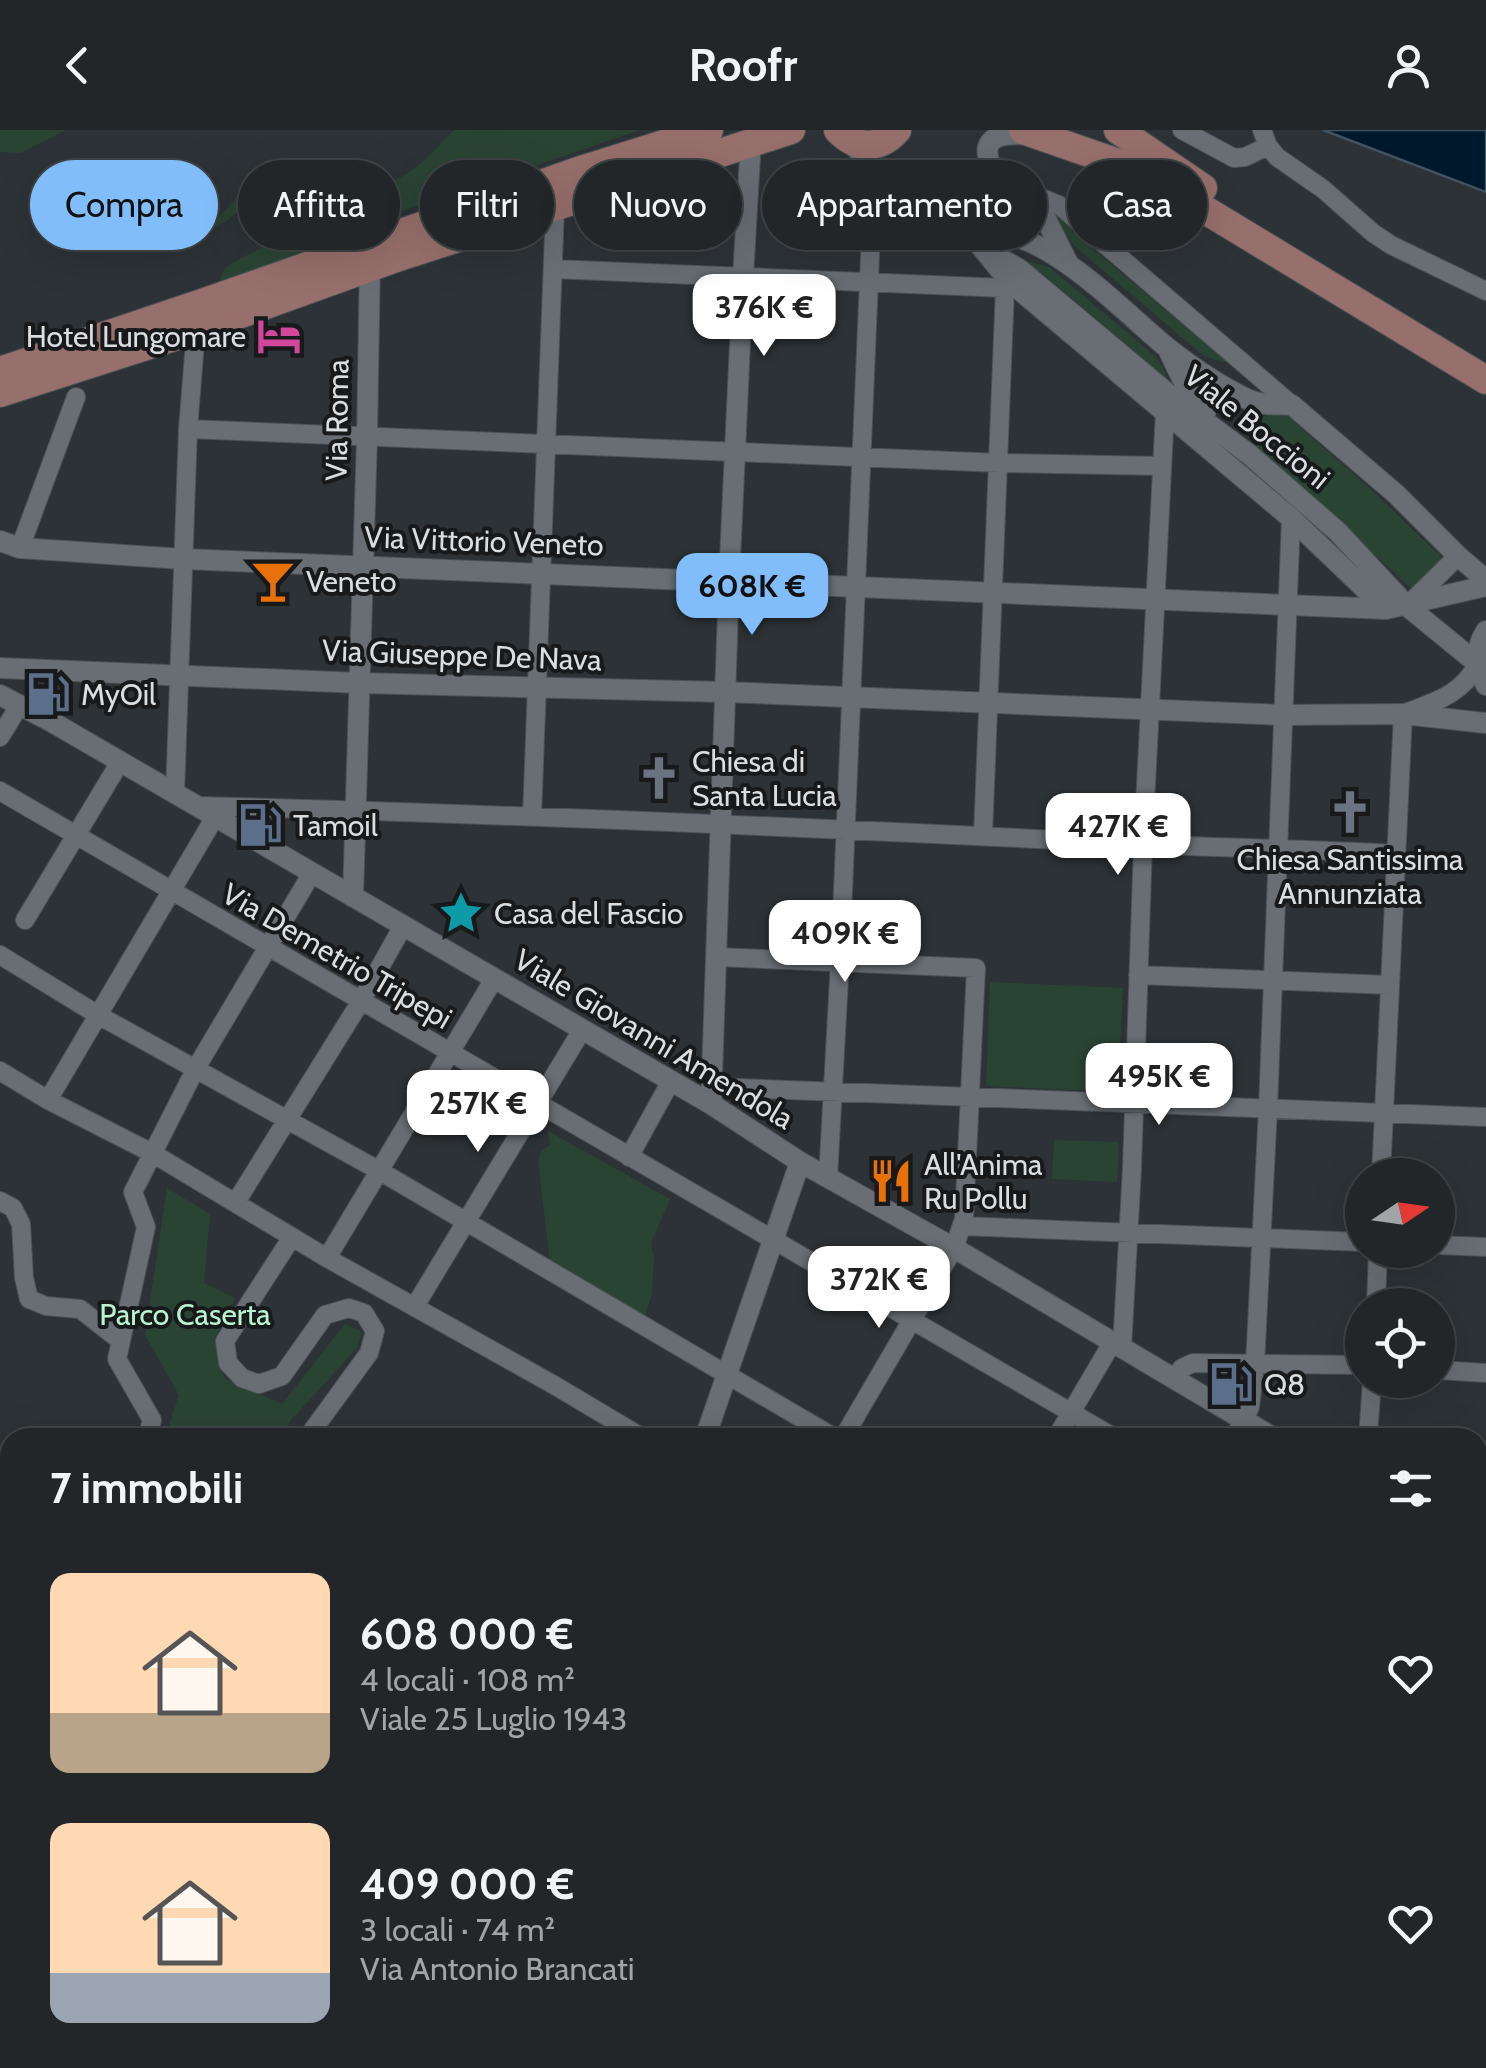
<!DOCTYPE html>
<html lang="it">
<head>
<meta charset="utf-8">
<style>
  :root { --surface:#222628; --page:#2e3234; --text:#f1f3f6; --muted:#a2a5a8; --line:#3f4345; --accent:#81bdfa }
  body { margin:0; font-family:Cabin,sans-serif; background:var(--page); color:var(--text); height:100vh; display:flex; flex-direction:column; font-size:38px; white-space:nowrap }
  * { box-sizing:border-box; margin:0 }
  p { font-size:32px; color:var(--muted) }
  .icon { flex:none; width:55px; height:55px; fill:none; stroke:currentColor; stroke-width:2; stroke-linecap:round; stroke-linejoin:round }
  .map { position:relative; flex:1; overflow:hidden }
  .sheet { position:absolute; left:0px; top:1298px; width:1488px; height:642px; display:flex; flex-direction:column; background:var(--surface); border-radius:30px 30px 0 0; box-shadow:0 10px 40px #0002,0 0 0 2px var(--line) }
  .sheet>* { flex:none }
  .hud { position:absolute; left:30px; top:30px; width:1428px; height:90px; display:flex; gap:20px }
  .needle { width:65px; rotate:77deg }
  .buttons { position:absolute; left:1345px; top:1028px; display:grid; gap:20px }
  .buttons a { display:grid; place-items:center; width:110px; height:110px; border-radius:50%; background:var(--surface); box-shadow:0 10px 40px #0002,0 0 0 2px var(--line); font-size:50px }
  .price { position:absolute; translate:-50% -85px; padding:0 22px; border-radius:20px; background:#fff; color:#222; font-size:32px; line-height:65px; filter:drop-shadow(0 2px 5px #0008) }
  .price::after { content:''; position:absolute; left:50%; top:60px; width:30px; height:22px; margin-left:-15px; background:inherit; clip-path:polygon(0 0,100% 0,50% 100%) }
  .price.selected { background:var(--accent); color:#111 }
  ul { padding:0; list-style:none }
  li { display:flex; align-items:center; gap:30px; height:250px; padding:0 50px }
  li span { display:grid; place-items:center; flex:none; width:280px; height:200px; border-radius:20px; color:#555 }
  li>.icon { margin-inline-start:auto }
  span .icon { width:120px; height:120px; fill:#fffc; stroke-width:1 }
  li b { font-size:42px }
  h2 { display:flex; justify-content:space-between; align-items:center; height:120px; padding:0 50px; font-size:42px }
  .pill { padding:0 35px; border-radius:45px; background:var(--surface); box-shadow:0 10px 40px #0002,0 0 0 2px var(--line); font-size:35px; line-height:90px }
  .pill.selected { background:var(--accent); color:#111 }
  header { display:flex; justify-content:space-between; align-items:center; height:130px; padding:0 50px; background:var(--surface); font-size:45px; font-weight:700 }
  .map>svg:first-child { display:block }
  .medical { fill:#423727 }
  .green { fill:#2a4434 }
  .water { fill:#00182b; stroke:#415362; stroke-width:2.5 }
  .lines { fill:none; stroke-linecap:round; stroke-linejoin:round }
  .minor-casing { stroke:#4c5155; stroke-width:20 }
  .tertiary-casing { stroke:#4c5155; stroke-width:22 }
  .primary-casing { stroke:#4c5155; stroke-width:30 }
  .minor { stroke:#686e73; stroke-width:18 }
  .tertiary { stroke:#686e73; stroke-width:20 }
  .primary { stroke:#976f6c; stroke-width:28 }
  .labels { text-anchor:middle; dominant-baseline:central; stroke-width:8; stroke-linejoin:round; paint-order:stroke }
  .poi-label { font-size:30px; fill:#dadee1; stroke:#17191b; text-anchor:start }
  .street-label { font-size:30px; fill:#dadee1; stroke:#17191b }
  .park-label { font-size:30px; fill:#b8f4cf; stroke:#17191b }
</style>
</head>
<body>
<header><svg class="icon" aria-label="back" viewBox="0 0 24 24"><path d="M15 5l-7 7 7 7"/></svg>Roofr<svg class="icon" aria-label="person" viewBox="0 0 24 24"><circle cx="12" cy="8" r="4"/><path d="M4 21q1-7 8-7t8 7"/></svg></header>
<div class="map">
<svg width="1486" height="1938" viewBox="0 0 1486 1938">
  <rect width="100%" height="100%" fill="#2d3236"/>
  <path class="medical" d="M 0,1728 L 10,1736 L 10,1930 L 259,1930 L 251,1938 L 0,1938 Z"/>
  <path class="green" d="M 0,0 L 66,0 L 20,23 L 0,22 Z
    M 454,0 L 640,0 L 385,87 L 382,85 L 368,49 L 369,47 C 375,48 380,51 386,51 C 410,51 438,15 454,0 Z
    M 272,29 L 278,48 L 228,90 L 193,107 C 207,97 219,88 230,75 C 243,60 252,35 272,29 Z
    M 326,55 L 337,61 C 343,79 354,97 340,112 L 217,156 L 225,138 L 234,132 L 314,90 L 328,93 C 341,87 338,71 323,71 L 248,108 L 307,61 L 318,56 Z
    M 1058,83 L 1072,94 L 1072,101 L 1213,220 L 1222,219 L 1234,231 L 1222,232 L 1204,226 L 1073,115 L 1062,98 L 1056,85 Z
    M 1015,128 L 1049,137 L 1148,220 C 1162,233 1167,242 1170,261 L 1153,247 L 1153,237 L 1040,141 L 1031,142 Z
    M 1282,281 L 1368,357 L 1443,428 L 1413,460 L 1256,315 C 1247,292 1261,283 1282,281 Z
    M 990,852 L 1123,858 L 1118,962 L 986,956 Z
    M 548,1001 L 670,1069 L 651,1113 L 654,1127 L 652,1164 L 645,1186 L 550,1132 L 538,1031 L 541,1021 L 550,1015 Z
    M 1054,1010 L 1119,1012 L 1117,1052 L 1052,1049 Z
    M 167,1058 L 210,1084 L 204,1153 L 235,1168 L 214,1210 L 225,1249 L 282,1274 L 345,1194 L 362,1202 L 357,1218 L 290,1291 L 284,1308 L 165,1307 L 179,1265 L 145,1205 Z
    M 10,1476 L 10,1686 L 0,1678 L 0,1486 Z"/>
  <path class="water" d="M 1323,0 L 1486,0 L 1486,62 Z"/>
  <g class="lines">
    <g class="minor-casing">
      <path id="minor" d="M 1182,0 L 1234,28 L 1245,27 L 1268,16
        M 1262,0 L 1268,16 L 1277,27 L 1323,59 L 1373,103 L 1391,115 L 1486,161
        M 1015,57 L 1059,75 L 1292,275
        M 553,139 L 1005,158
        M 188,299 L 1000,333 L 1161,336
        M 20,418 L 76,267
        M 1407,476 L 1458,426
        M 0,607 L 19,576
        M 0,661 L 1115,1308
        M 175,664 L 188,299 L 196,200
        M 197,676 C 511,684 824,698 1138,714 C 1224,718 1310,719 1396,724
        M 532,687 L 555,77
        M 983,705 L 1005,158 L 1010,152
        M 25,790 L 120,632
        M 0,825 L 98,885 L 378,1040 L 835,1308
        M 717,827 L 976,838 L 964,1089 L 954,1118 L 843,1308
        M 1138,845 L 1390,855
        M 0,941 L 48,970 L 152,1023 L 327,1128 L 554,1255 L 643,1308
        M 712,957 L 1486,987
        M 48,970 L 215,687
        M 629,1027 L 671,951
        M 1381,1045 L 1403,584 C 1436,571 1460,566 1478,534
        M 828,1048 L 840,831 L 873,56 L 879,42
        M 0,1071 L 13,1078 L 21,1094 L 24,1148 L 29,1169 L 46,1176 L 80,1179 L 121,1211
        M 236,1072 L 361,871 L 403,796
        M 962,1096 L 1362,1112
        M 292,1107 L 225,1211 L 228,1233 L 242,1248 L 259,1254 L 282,1246 L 325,1185 L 349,1178 L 364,1183 L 375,1201 L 369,1223 L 307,1308
        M 1438,1115 L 1486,1117
        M 327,1128 L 494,849
        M 1376,1175 L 1378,1120
        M 415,1176 L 582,900
        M 1122,1218 L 1132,1038 L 1143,714 L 1165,281
        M 1438,1240 L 1486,1243
        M 1174,1249 L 1182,1238 L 1193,1233 L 1362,1235
        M 147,1308 L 152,1290 L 117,1229 L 146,1097 L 133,1062 L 196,938 L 312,743
        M 1056,1308 L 1112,1213
        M 1234,1308 L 1250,1277 L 1255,1235 L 1268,978 L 1291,388
        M 1368,1308 L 1372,1250
        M 1478,1376 L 1486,1376
        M 0,1383 L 10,1393
        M 1478,1538 L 1486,1524
        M 1478,1658 L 1486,1664
        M 0,1715 L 10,1723
        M 316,1930 L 322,1938
        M 393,1930 L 399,1938
        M 1290,1930 L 1308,1938
        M 277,1938 L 280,1930
        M 448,1938 L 472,1938
        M 1138,1938 L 1140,1932 L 1147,1930"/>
    </g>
    <g class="tertiary-casing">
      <path id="tertiary" d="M 1033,5 C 1009,3 975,2 992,38 L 1045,87 L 1068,133
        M 850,12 L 879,42 L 978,113 L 1010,152 L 1291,388 L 1386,479
        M 967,104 L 1009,54
        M 978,113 C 1025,74 1132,191 1169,219 C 1192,237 1220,256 1247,269 C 1261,276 1277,274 1292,275 L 1396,364 L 1458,426 L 1486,450
        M 993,124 L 1019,139 L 1167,263 L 1250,325 L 1338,402 L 1407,476 L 1478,534
        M 1169,221 C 1179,243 1188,264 1206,281
        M 0,411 L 20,418 L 183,429 L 1386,479 L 1486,456
        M 1486,501 C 1474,519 1477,537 1486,555
        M 0,538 L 360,553 L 725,562 L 1284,585 L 1403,584 L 1486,593
        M 0,565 L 52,592 L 711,974 L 800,1032 L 954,1118 L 1274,1308
        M 353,767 L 367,307 L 370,129
        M 711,974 L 729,451 L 743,148 L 750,27 L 746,14
        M 705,1308 L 800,1032
        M 1478,1428 L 1486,1434
        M 288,1938 L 300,1930
        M 558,1938 L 559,1930"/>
    </g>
    <g class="primary-casing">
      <path id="primary" d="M 838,0 C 856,19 880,20 897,0
        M 1023,0 L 1118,33 L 1159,52 L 1486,250
        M 1118,0 L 1203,58
        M 0,241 L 202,173 L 584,39 L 709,0
        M 0,263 L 196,200 L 396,128 L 791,0"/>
    </g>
    <use href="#minor" class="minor"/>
    <use href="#tertiary" class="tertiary"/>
    <use href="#primary" class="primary"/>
  </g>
  <defs>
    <g id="hotel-bare" transform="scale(3.45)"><path d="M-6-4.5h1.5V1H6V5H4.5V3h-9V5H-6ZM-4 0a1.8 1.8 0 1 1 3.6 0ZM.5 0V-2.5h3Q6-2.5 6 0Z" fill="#d1479c" stroke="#17191b" stroke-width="2.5" paint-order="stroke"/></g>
    <g id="bar-bare" transform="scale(3.45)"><path d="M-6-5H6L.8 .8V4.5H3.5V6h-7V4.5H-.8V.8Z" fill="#e8710a" stroke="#17191b" stroke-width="2.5" paint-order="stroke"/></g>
    <g id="fuel-bare" transform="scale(3.45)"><path d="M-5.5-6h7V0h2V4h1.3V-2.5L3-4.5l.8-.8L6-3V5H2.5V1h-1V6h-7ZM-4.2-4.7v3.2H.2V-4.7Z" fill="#5c6f8a" stroke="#17191b" stroke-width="2.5" paint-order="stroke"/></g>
    <g id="church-bare" transform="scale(3.45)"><path d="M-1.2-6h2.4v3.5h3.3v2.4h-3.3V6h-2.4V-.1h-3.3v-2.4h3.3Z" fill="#6b7280" stroke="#17191b" stroke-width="2.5" paint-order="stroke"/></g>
    <g id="sight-bare" transform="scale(3.45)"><path d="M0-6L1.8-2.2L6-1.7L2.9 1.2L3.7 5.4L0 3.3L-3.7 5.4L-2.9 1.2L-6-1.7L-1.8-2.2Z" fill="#0f9aa8" stroke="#17191b" stroke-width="2.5" paint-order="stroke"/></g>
    <g id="restaurant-bare" transform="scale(3.45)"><path d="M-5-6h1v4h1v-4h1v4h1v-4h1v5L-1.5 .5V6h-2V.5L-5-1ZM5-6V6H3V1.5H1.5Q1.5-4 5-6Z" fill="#e8710a" stroke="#17191b" stroke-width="2.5" paint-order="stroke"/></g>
  </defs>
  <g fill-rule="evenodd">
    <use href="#hotel-bare" x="279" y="206"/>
    <use href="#bar-bare" x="273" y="451"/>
    <use href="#fuel-bare" x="48" y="564"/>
    <use href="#church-bare" x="659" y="648"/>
    <use href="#church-bare" x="1350" y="682"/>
    <use href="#fuel-bare" x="260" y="695"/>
    <use href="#sight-bare" x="461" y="783"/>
    <use href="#restaurant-bare" x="891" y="1051"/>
    <use href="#fuel-bare" x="1231" y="1254"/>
  </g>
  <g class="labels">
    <g class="poi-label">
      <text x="246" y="206" text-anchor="end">Hotel Lungomare</text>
      <text x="306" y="451">Veneto</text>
      <text x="81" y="564">MyOil</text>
      <text x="692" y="631">Chiesa di<tspan x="692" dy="34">Santa Lucia</tspan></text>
      <text x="293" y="695">Tamoil</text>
      <text x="1350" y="729" text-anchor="middle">Chiesa Santissima<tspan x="1350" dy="34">Annunziata</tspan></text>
      <text x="494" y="783">Casa del Fascio</text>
      <text x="924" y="1034">All'Anima<tspan x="924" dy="34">Ru Pollu</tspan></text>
      <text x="1264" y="1254">Q8</text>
    </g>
    <g class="street-label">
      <text transform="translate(337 290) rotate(-89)">Via Roma</text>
      <text transform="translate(1257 297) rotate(39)">Viale Boccioni</text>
      <text transform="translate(484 411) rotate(2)">Via Vittorio Veneto</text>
      <text transform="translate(462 525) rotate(2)">Via Giuseppe De Nava</text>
      <text transform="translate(337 826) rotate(30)">Via Demetrio Tripepi</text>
      <text transform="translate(654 909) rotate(31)">Viale Giovanni Amendola</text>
    </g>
    <g class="park-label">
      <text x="185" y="1184">Parco Caserta</text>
    </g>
  </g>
</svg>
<div class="buttons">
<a><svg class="needle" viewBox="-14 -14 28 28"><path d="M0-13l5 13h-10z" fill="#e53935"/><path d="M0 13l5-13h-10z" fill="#a2a5a8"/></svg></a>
<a><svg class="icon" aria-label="locate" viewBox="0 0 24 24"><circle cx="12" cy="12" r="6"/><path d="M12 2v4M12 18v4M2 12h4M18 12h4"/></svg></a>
</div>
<b class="price" style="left:764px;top:229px">376K €</b>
<b class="price selected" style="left:752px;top:508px">608K €</b>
<b class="price" style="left:1118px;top:748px">427K €</b>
<b class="price" style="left:845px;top:855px">409K €</b>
<b class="price" style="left:1159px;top:998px">495K €</b>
<b class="price" style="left:478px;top:1025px">257K €</b>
<b class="price" style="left:879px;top:1201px">372K €</b>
<div class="hud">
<a class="pill selected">Compra</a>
<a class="pill">Affitta</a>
<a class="pill">Filtri</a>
<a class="pill">Nuovo</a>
<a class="pill">Appartamento</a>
<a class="pill">Casa</a>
</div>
<section class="sheet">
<h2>7 immobili<svg class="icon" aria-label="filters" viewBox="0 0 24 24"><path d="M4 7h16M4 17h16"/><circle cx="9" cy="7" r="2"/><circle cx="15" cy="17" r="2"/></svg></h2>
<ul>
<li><span style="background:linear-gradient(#ffd9b3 70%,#b9a48a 0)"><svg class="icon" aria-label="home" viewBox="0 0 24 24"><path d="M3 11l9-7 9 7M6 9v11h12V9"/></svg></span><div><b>608 000 €</b><p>4 locali · 108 m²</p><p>Viale 25 Luglio 1943</p></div><svg class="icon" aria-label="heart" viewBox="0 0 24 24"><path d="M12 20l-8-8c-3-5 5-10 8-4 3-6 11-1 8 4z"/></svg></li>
<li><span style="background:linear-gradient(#ffd9b3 75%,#9aa5b1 0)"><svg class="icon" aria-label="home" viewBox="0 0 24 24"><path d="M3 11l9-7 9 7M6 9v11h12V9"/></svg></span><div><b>409 000 €</b><p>3 locali · 74 m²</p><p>Via Antonio Brancati</p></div><svg class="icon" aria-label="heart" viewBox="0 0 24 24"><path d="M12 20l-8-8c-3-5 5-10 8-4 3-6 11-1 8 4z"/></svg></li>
</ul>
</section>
</div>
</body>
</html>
